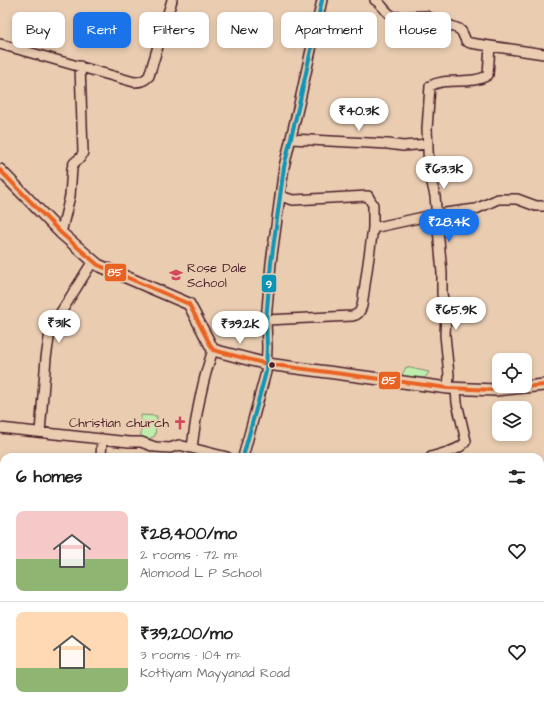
<!DOCTYPE html>
<html lang="en">
<head>
<meta charset="utf-8">
<style>
  :root { --surface:#fff; --page:#f6f6f6; --text:#222; --muted:#767676; --line:#e0e0e0; --accent:#1a73e8 }
  body { margin:0; font-family:"Architects Daughter",sans-serif; background:var(--page); color:var(--text); height:100vh; display:flex; flex-direction:column; font-size:15px; white-space:nowrap }
  * { box-sizing:border-box; margin:0 }
  p { font-size:13px; color:var(--muted) }
  .icon { flex:none; width:22px; height:22px; fill:none; stroke:currentColor; stroke-width:2; stroke-linecap:round; stroke-linejoin:round }
  .map { position:relative; flex:1; overflow:hidden }
  .panel { position:absolute; left:0px; top:453px; width:544px; height:256px; display:flex; flex-direction:column; background:var(--surface); border-radius:12px 12px 0 0; box-shadow:0 2px 6px #0003 }
  .panel>* { flex:none }
  .guide { position:absolute; left:12px; top:12px; width:520px; height:36px; display:flex; gap:8px }
  .fabs { position:absolute; left:492px; top:353px; display:grid; gap:8px }
  .fabs a { display:grid; place-items:center; width:40px; height:40px; border-radius:8px; background:var(--surface); box-shadow:0 2px 6px #0003; font-size:20px }
  .price { position:absolute; translate:-50% -34px; padding:0 9px; border-radius:14px; background:#fff; color:#222; font-size:13px; line-height:26px; filter:drop-shadow(0 1px 2px #0008) }
  .price::after { content:''; position:absolute; left:50%; top:24px; width:12px; height:9px; margin-left:-6px; background:inherit; clip-path:polygon(0 0,100% 0,50% 100%) }
  .price.on { background:var(--accent); color:#fff }
  ul { padding:0; list-style:none }
  li { display:flex; align-items:center; gap:12px; height:100px; padding:0 16px }
  li+li { border-top:1px solid var(--line) }
  li span { display:grid; place-items:center; flex:none; width:112px; height:80px; border-radius:8px; color:#555 }
  li>.icon { margin-inline-start:auto }
  span .icon { width:48px; height:48px; fill:#fffc; stroke-width:1 }
  li b { font-size:17px }
  h2 { display:flex; justify-content:space-between; align-items:center; height:48px; padding:0 16px; font-size:17px }
  .tag { padding:0 14px; border-radius:8px; background:var(--surface); box-shadow:0 2px 6px #0003; font-size:14px; line-height:36px }
  .tag.on { background:var(--accent); color:#fff }
  .map>svg:first-child { display:block }
  .park { fill:#bdeead; stroke:#84866c }
  .lines { fill:none; stroke-linecap:round; stroke-linejoin:round }
  .stream { stroke:#7592a2; stroke-width:2 }
  .canal { stroke:#92def2; stroke-width:7 }
  .minor-casing { stroke:#4a1f2b; stroke-width:12 }
  .major-casing { stroke:#4a1f2b; stroke-width:14 }
  .minor { stroke:#eacdb1; stroke-width:9 }
  .major { stroke:#eacdb1; stroke-width:11 }
  .bus-1-casing { stroke:#eacdb1; stroke-width:7 }
  .bus-2-casing { stroke:#eacdb1; stroke-width:7 }
  .bus-1 { stroke:#ea6222; stroke-width:4 }
  .bus-2 { stroke:#0b94b6; stroke-width:4 }
  .bus-dot { fill:#4a1f2b; stroke:#eacdb1; stroke-width:1.5 }
  .labels { text-anchor:middle; dominant-baseline:central; stroke-width:3.5; stroke-linejoin:round; paint-order:stroke }
  .poi-label { font-size:13px; fill:#4a1f2b; stroke:#eacdb1; text-anchor:start }
  .line-badge { stroke:#eacdb1; stroke-width:1.5 }
  .badge-label { font-size:11px; text-anchor:middle; font-weight:bold; fill:#fff }
</style>
</head>
<body>
<div class="map">
<svg width="544" height="709" viewBox="0 0 544 709">
  <rect width="100%" height="100%" fill="#eacdb1"/>
  <filter id="ink" filterUnits="userSpaceOnUse"><feTurbulence type="fractalNoise" baseFrequency=".025" numOctaves="2"/><feDisplacementMap in="SourceGraphic" scale="8" xChannelSelector="R" yChannelSelector="G"/><feConvolveMatrix kernelMatrix="1 2 1 2 8 2 1 2 1" color-interpolation-filters="sRGB"/></filter>
  <g filter="url(#ink)">
    <path class="park" d="M 406,367 L 429,372 L 425,378 L 401,377 Z
      M 141,415 L 157,416 L 155,436 L 141,442 Z"/>
    <g class="lines">
      <path class="stream" d="M 540,516 L 544,510 L 544,512"/>
      <path class="canal" d="M 540,654 L 544,654
        M 159,709 L 168,705"/>
      <g class="minor-casing">
        <path id="minor" d="M 375,0 C 384,5 385,14 395,17 L 426,16 L 459,29 L 462,32 L 466,41 L 470,43 L 544,54
          M 0,44 L 134,82 C 141,82 144,81 149,76 L 172,0
          M 291,139 L 388,144 L 403,146 L 428,144
          M 280,196 L 293,200 L 368,196 L 373,205 L 373,228 L 437,214 L 476,209 L 498,199 L 517,199 L 536,206 L 544,206
          M 61,233 L 70,196 L 72,168 L 74,163 L 81,157 L 83,152 L 80,66
          M 266,320 L 352,316 C 358,315 360,312 362,306 L 373,228
          M 448,388 L 449,375 L 445,335 L 446,313 L 442,294 L 442,273 L 435,196 L 429,170 L 427,129 L 430,86 C 448,76 471,86 488,75 L 490,46
          M 0,428 L 129,442 L 141,442 L 155,447 L 170,448 L 179,445 L 227,457
          M 40,432 L 46,358 L 50,332 L 58,317 L 93,261
          M 192,448 C 196,414 202,382 213,350
          M 101,457 L 102,439
          M 243,457 L 266,372 L 267,347 L 266,320 L 271,263 L 284,167 L 300,100 L 322,0
          M 431,457 C 442,453 460,451 466,441 L 457,403 L 456,389
          M 0,640 L 4,641
          M 540,660 L 544,660
          M 303,705 L 304,709
          M 400,705 L 401,709
          M 96,709 L 96,705
          M 195,709 L 218,705"/>
      </g>
      <g class="major-casing">
        <path id="major" d="M 0,170 L 61,233 L 98,265 L 189,304 L 213,350 L 267,364 L 448,388 L 495,390 L 544,385"/>
      </g>
      <use href="#minor" class="minor"/>
      <use href="#major" class="major"/>
      <g class="bus-1-casing">
        <path id="bus-1" d="M 0,170 L 61,233 L 98,265 L 189,304 L 213,350 L 267,364 L 448,388 L 495,390 L 544,385"/>
      </g>
      <g class="bus-2-casing">
        <path id="bus-2" d="M 243,457 L 266,372 L 267,347 L 266,320 L 271,263 L 284,167 L 300,100 L 322,0"/>
      </g>
      <use href="#bus-1" class="bus-1"/>
      <use href="#bus-2" class="bus-2"/>
    </g>
  </g>
  <defs>
    <g id="school-bare" transform="scale(1.08)"><path d="M0-5L7-2L0 1L-7-2ZM-4 1L0 2.5L4 1V4Q0 6-4 4Z" fill="#d1495b" stroke="#eacdb1" stroke-width="2.5" paint-order="stroke"/></g>
    <g id="church-bare" transform="scale(1.08)"><path d="M-1.2-6h2.4v3.5h3.3v2.4h-3.3V6h-2.4V-.1h-3.3v-2.4h3.3Z" fill="#d1495b" stroke="#eacdb1" stroke-width="2.5" paint-order="stroke"/></g>
  </defs>
  <g fill-rule="evenodd">
    <use href="#school-bare" x="176" y="275"/>
    <use href="#church-bare" x="180" y="423"/>
  </g>
  <circle class="bus-dot" cx="272" cy="365" r="3.5"/>
  <g class="labels">
    <g class="poi-label">
      <text x="187" y="268">Rose Dale<tspan x="187" dy="15">School</tspan></text>
      <text x="169" y="423" text-anchor="end">Christian church</text>
    </g>
  </g>
  <g class="line-badge">
    <rect x="104" y="263" width="23" height="19" rx="4" fill="#ea6222"/>
    <rect x="261" y="274" width="16" height="19" rx="4" fill="#0b94b6"/>
    <rect x="378" y="371" width="23" height="19" rx="4" fill="#ea6222"/>
  </g>
  <g class="badge-label">
    <text x="115" y="276">85</text>
    <text x="269" y="288">9</text>
    <text x="389" y="384">85</text>
  </g>
</svg>
<div class="fabs">
<a><svg class="icon" aria-label="locate" viewBox="0 0 24 24"><circle cx="12" cy="12" r="6"/><path d="M12 2v4M12 18v4M2 12h4M18 12h4"/></svg></a>
<a><svg class="icon" aria-label="layers" viewBox="0 0 24 24"><path d="M12 4l9 5-9 5-9-5zM3 14l9 5 9-5"/></svg></a>
</div>
<b class="price" style="left:359px;top:132px">₹40.3K</b>
<b class="price" style="left:444px;top:190px">₹63.3K</b>
<b class="price on" style="left:449px;top:243px">₹28.4K</b>
<b class="price" style="left:456px;top:331px">₹65.9K</b>
<b class="price" style="left:59px;top:344px">₹31K</b>
<b class="price" style="left:240px;top:345px">₹39.2K</b>
<div class="guide">
<a class="tag">Buy</a>
<a class="tag on">Rent</a>
<a class="tag">Filters</a>
<a class="tag">New</a>
<a class="tag">Apartment</a>
<a class="tag">House</a>
</div>
<section class="panel">
<h2>6 homes<svg class="icon" aria-label="filters" viewBox="0 0 24 24"><path d="M4 7h16M4 17h16"/><circle cx="9" cy="7" r="2"/><circle cx="15" cy="17" r="2"/></svg></h2>
<ul>
<li><span style="background:linear-gradient(#f6c9c9 60%,#8fb573 0)"><svg class="icon" aria-label="home" viewBox="0 0 24 24"><path d="M3 11l9-7 9 7M6 9v11h12V9"/></svg></span><div><b>₹28,400/mo</b><p>2 rooms · 72 m²</p><p>Alomood L P School</p></div><svg class="icon" aria-label="heart" viewBox="0 0 24 24"><path d="M12 20l-8-8c-3-5 5-10 8-4 3-6 11-1 8 4z"/></svg></li>
<li><span style="background:linear-gradient(#ffd9b3 70%,#8fb573 0)"><svg class="icon" aria-label="home" viewBox="0 0 24 24"><path d="M3 11l9-7 9 7M6 9v11h12V9"/></svg></span><div><b>₹39,200/mo</b><p>3 rooms · 104 m²</p><p>Kottiyam Mayyanad Road</p></div><svg class="icon" aria-label="heart" viewBox="0 0 24 24"><path d="M12 20l-8-8c-3-5 5-10 8-4 3-6 11-1 8 4z"/></svg></li>
</ul>
</section>
</div>
</body>
</html>
